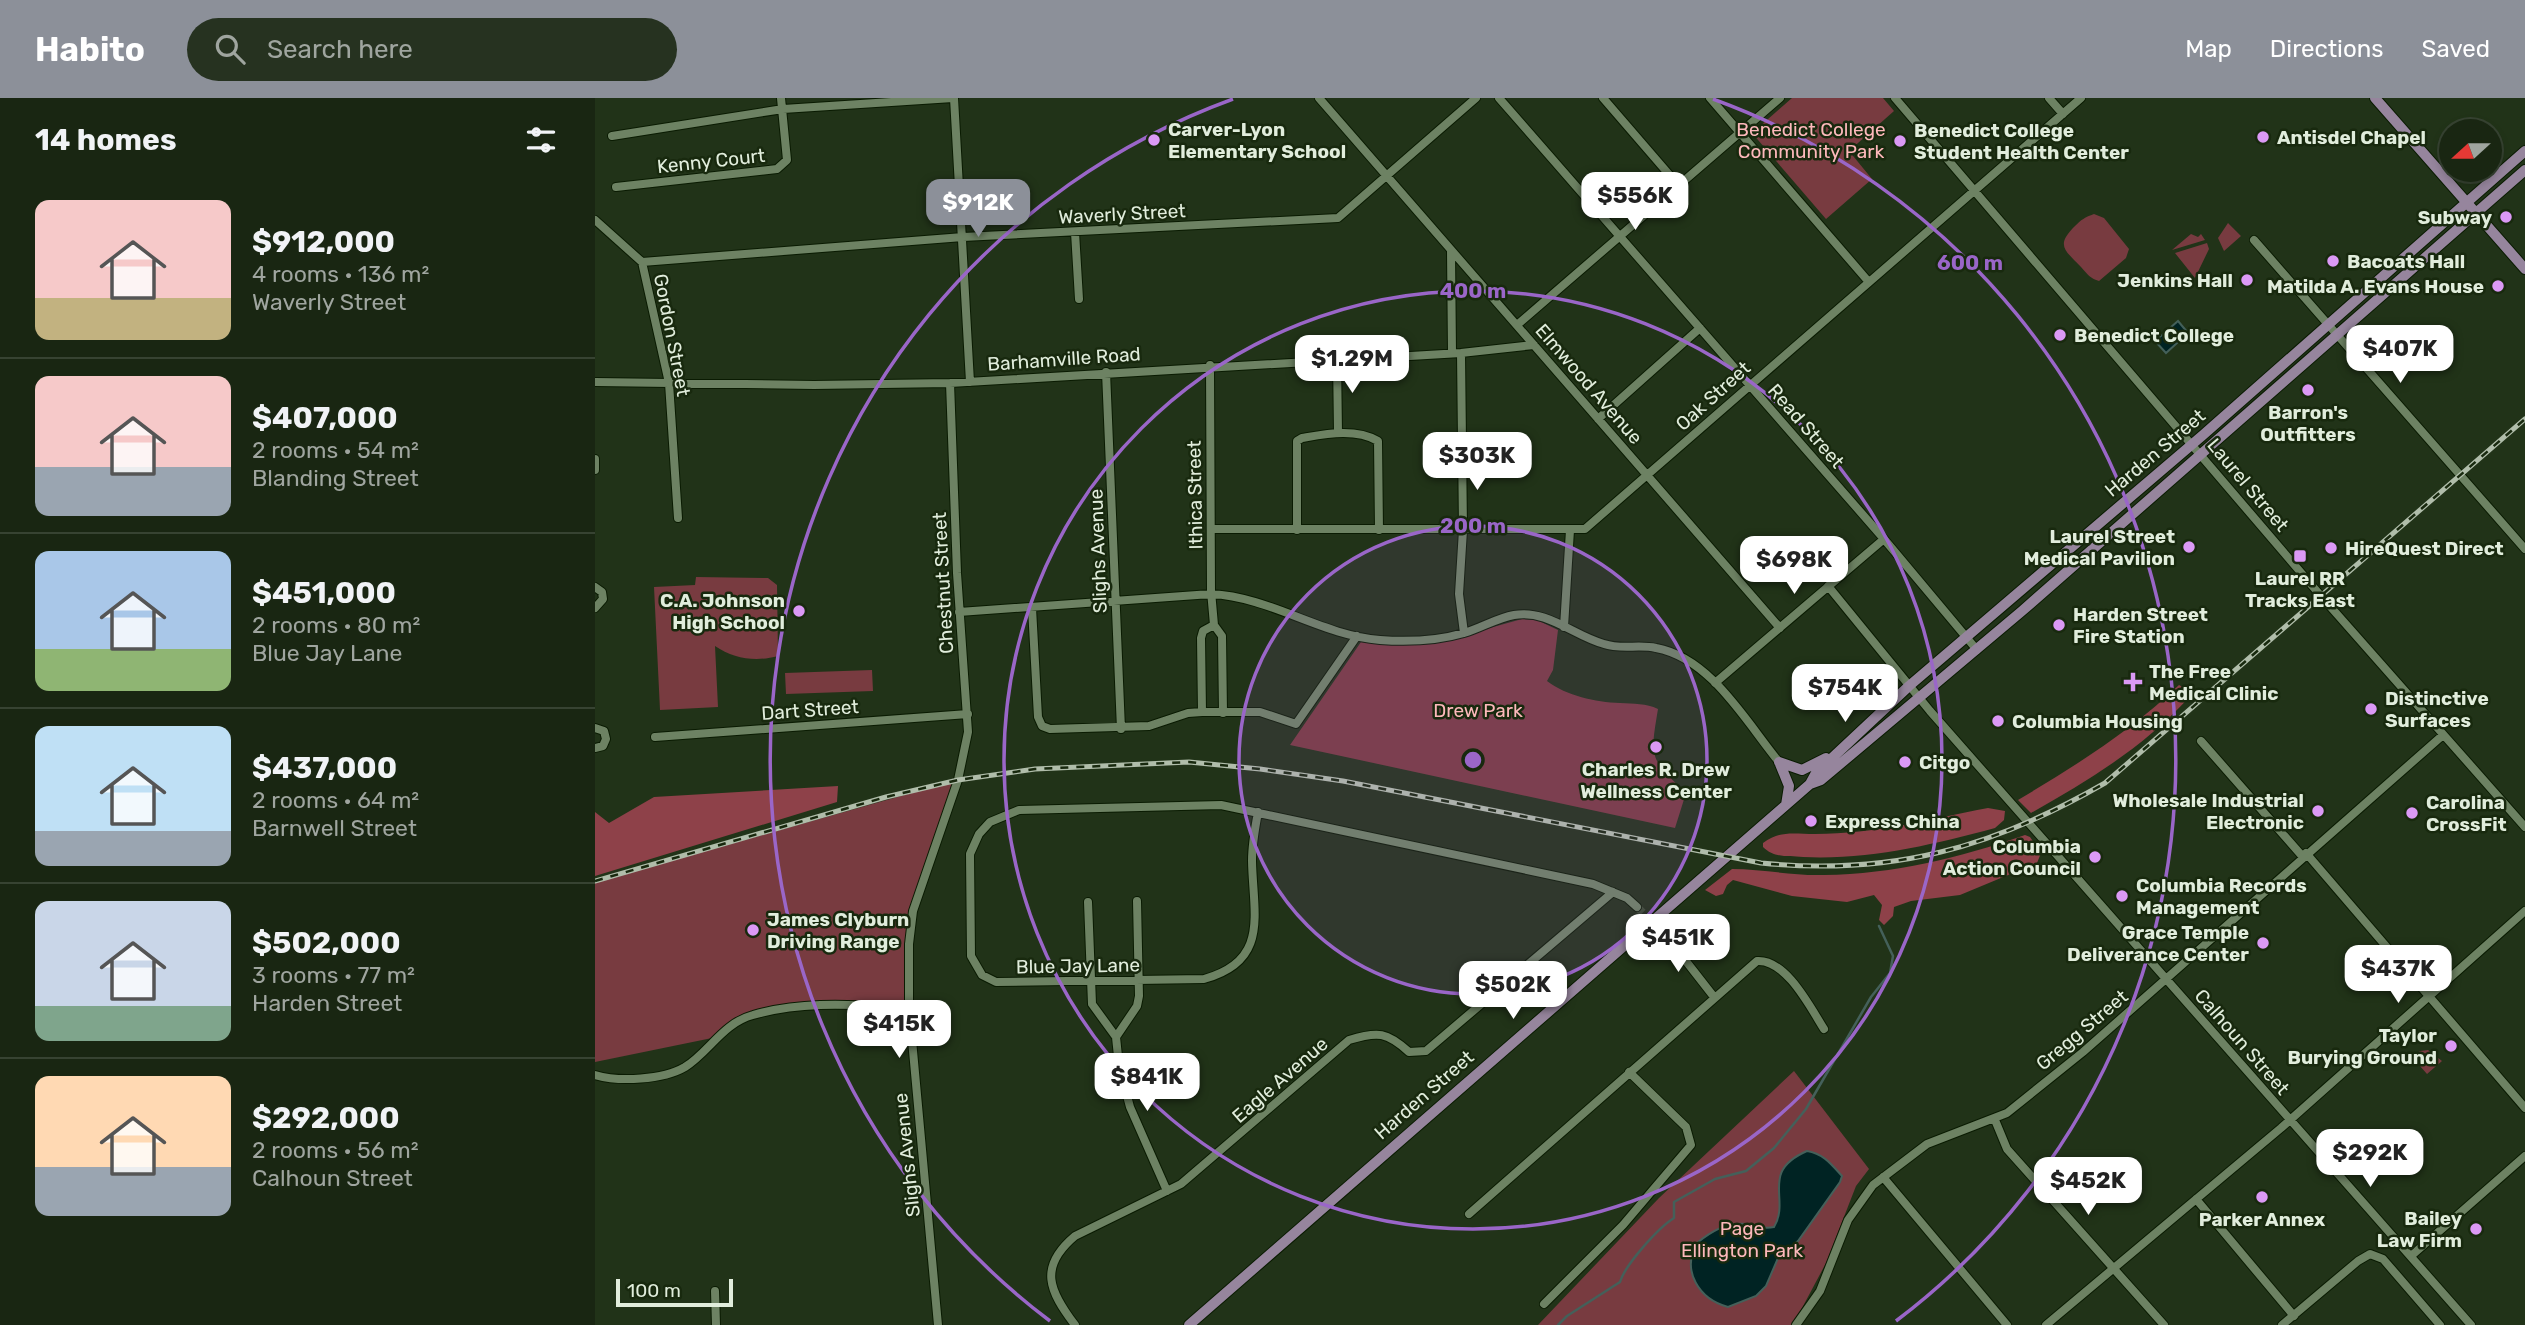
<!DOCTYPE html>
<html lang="en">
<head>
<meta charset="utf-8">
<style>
  :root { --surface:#192612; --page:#263220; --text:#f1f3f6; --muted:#9fa59f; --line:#374332; --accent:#8c9099 }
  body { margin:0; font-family:Rubik,sans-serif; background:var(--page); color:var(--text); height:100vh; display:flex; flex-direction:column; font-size:26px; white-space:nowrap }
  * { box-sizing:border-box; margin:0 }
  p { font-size:23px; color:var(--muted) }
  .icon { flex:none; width:38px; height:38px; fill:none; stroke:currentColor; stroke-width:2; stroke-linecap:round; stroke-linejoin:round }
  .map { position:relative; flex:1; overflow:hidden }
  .side { display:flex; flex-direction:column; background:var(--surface); width:595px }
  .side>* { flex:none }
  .needle { width:46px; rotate:249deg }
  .buttons { position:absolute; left:1844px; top:21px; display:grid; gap:14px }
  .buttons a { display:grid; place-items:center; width:63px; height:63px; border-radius:50%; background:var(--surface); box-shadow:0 4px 10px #0003,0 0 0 2px var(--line); font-size:35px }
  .scale { position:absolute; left:21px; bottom:18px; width:117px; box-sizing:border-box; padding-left:7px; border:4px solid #e1eddc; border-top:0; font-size:19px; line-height:24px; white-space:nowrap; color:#e1eddc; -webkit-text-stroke:5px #18290e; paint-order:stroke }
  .price { position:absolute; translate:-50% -60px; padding:0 16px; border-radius:14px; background:#fff; color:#222; font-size:23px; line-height:46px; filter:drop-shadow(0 2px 4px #0008) }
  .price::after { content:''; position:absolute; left:50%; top:42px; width:21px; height:16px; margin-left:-10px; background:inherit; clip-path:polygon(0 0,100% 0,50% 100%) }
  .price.on { background:var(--accent); color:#fff }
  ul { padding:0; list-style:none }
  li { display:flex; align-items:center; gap:21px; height:175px; padding:0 35px }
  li+li { border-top:2px solid var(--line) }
  li span { display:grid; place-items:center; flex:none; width:196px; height:140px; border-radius:14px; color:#555 }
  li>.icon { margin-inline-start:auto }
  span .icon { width:84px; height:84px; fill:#fffc; stroke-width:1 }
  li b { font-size:30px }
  h2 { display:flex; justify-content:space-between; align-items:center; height:84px; padding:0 35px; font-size:30px }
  header { display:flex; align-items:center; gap:42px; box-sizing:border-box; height:98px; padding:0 35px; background:var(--accent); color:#fff }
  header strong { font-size:33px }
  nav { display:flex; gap:38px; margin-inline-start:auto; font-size:24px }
  .search { width:490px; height:63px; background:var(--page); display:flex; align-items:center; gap:18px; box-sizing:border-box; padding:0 24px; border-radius:38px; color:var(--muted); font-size:26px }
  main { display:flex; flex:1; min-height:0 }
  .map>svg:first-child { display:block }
  .green { fill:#783b40 }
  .forest { fill:#8e4149 }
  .water { fill:#002323; stroke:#44605a; stroke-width:2 }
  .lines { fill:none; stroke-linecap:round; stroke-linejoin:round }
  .stream { stroke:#44605a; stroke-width:2.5 }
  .minor-tunnel { stroke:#3e4f35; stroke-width:8; stroke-dasharray:8 4; stroke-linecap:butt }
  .minor-casing { stroke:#0a1b02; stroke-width:10 }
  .major-casing { stroke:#0a1b02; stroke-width:12 }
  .minor { stroke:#6d8263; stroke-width:8 }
  .major { stroke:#96859d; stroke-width:10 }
  .rail-casing { stroke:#b0bdaa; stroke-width:5 }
  .rail { stroke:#18290e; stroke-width:2.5; stroke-dasharray:8; stroke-linecap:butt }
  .ring { fill:none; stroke:#9a66c8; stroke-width:3.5 }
  .poi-dot { fill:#db99f5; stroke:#18290e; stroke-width:2.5 }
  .labels { text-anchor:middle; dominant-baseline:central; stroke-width:5; stroke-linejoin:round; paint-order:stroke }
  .poi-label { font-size:19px; font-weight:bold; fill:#e1eddc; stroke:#18290e; text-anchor:start }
  .park-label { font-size:19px; fill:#fdb8bb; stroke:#18290e }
  .street-label { font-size:19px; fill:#e1eddc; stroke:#18290e }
  .centre { fill:#9a66c8; stroke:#18290e; stroke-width:3.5 }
  .ring-label { font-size:21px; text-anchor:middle; font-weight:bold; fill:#9a66c8; stroke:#18290e; stroke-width:5; stroke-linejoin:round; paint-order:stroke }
</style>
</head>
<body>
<header>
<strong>Habito</strong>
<div class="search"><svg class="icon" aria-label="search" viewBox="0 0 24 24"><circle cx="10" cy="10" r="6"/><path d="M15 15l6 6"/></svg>Search here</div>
<nav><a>Map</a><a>Directions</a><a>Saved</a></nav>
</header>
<main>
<section class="side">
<h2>14 homes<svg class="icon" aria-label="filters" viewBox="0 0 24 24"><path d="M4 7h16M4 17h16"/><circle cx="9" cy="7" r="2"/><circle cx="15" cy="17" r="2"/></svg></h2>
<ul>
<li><span style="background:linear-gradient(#f6c9c9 70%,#c2b280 0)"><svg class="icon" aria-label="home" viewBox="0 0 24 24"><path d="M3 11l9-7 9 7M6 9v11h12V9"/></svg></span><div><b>$912,000</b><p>4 rooms · 136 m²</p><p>Waverly Street</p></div></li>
<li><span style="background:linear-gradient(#f6c9c9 65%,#9aa5b1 0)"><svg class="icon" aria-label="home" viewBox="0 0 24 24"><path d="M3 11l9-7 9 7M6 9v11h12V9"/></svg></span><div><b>$407,000</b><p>2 rooms · 54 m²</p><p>Blanding Street</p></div></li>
<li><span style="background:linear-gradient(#a9c7e8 70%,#8fb573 0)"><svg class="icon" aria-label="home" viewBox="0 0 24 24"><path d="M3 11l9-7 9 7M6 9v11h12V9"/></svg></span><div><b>$451,000</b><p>2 rooms · 80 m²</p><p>Blue Jay Lane</p></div></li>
<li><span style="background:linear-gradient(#bfe0f5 75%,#9aa5b1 0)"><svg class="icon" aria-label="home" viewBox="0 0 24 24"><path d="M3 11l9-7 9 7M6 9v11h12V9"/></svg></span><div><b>$437,000</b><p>2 rooms · 64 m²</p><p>Barnwell Street</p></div></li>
<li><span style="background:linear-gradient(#c9d6e8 75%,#7fa58c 0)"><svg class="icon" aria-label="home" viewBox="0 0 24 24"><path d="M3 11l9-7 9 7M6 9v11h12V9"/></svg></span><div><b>$502,000</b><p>3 rooms · 77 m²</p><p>Harden Street</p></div></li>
<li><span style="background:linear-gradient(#ffd9b3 65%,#9aa5b1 0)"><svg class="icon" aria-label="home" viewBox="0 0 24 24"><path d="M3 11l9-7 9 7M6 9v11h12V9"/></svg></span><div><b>$292,000</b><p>2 rooms · 56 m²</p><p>Calhoun Street</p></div></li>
</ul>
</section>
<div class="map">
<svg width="1930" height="1227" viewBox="0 0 1930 1227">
  <rect width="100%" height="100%" fill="#213318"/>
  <path class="green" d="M 1197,0 L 1288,0 L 1299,13 L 1254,53 L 1277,81 L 1231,121 L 1157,35 Z
    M 1499,116 L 1509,120 L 1534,151 L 1531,160 L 1504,183 C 1496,181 1492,176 1486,169 C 1470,152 1460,148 1480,128 C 1486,122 1490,119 1499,116 Z
    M 1633,125 L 1646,138 L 1629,153 L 1623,140 Z
    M 1596,136 L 1603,139 L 1606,136 L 1610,142 L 1577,152 Z
    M 1612,145 L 1614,151 L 1600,180 L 1580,155 Z
    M 101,479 L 173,480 L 182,487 L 183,558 C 161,564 139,561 120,548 L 123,609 L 65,612 L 59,489 L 100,487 Z
    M 927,521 L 942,522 L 963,532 L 958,572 L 952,583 C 972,598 1000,604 1025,605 C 1039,606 1051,605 1063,611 C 1055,660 1054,660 1091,695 L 1080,730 L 695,647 L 766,544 L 803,547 L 837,546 Z
    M 277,572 L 278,593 L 191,596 L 190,575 Z
    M 363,682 L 317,817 L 314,909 L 227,907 L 156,917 L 122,939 L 0,964 L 0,784 Z
    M 1833,952 L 1847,963 L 1832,976 L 1817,959 L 1825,953 Z
    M 1199,973 L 1274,1071 L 1261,1088 L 1231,1165 L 1198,1227 L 943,1227 L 1064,1100 Z"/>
  <path class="forest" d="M 1584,587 L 1598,595 C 1551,648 1496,681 1436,715 L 1423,702 C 1480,668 1536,633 1584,587 Z
    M 243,688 L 242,704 L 0,778 L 0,714 L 14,725 L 59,699 Z
    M 1393,710 L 1410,713 L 1409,722 L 1400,730 C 1336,747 1275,762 1208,759 C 1193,758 1179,760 1168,749 L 1168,745 C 1185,732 1199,736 1220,736 C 1280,736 1335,721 1393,710 Z
    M 1430,737 L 1435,739 L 1446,755 L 1442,765 L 1365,797 L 1316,803 L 1299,809 L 1298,818 L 1289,827 L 1284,822 L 1287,807 L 1279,797 L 1252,804 L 1197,798 L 1138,782 L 1132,787 L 1128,796 L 1121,798 L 1110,792 L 1137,771 C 1167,771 1198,778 1229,777 C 1299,776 1364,760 1430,737 Z"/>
  <path class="water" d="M 1583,223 L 1593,235 L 1571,255 L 1560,243 Z
    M 1212,1053 C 1229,1056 1236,1066 1247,1078 L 1245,1084 L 1203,1143 L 1183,1160 L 1171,1188 L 1161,1198 L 1133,1209 C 1104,1201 1086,1173 1102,1145 C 1115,1134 1133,1124 1151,1126 C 1162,1127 1166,1132 1179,1129 C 1196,1101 1164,1074 1212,1053 Z"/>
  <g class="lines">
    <path class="stream" d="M 963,1227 L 972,1218 L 1025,1184 C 1030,1167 1063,1130 1079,1120 L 1079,1104 L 1120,1081 L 1151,1073 L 1179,1050 L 1211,1011 L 1276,899 L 1295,875 L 1298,858 L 1284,828"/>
    <path class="minor-tunnel" d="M 1042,809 L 1069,835"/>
    <g class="minor-casing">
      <path id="minor" d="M 359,0 L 375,284
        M 724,0 L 1185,530
        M 904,0 L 1289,441 L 1382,552
        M 1008,0 L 1084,88
        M 1115,0 L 1273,183
        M 1300,0 L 1726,498 L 1930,729
        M 1454,0 L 1468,16
        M 17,38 L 188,11 L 358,0
        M 21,89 L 182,71 L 192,62 L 186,0
        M 0,122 L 47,164 L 74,285 L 83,420
        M 480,134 L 484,201
        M 1659,142 L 1930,451
        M 856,153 L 857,255
        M 47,164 L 368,139 L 743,120 L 881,0
        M 922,227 L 1185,0
        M 866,255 L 868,432 L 864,496 L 869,535
        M 742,260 L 743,335
        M 615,267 L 616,493 L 619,527 L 627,538 L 628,615
        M 511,274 L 526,631
        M 0,284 L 219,287 L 355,285 L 866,255 L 939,247
        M 1003,321 L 1105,230
        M 0,361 L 0,372
        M 617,431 L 990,431 L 1486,0
        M 702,432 L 702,343 L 707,340 C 731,336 760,330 783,343 L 784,432
        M 1233,488 L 1335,613 L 1876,1227
        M 0,489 L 7,494 L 8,501 L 0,510
        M 437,510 L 443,619 L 447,628 L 455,631 L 554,628 L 593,615 L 607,614 L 665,614 L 701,626 L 762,538
        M 364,514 L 616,496 C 676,499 725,537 785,542 C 813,544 842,543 869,535 C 886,530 902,520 919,517 C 952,511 979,538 1009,546 C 1026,552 1044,546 1061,550 C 1116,560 1151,624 1184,664
        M 969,529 L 975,432
        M 1120,585 L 1289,441
        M 607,614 L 606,540 L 608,533 L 619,527
        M 0,630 L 9,633 L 11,641 L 8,648 L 0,650
        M 60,639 L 373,616
        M 1606,643 L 1708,759
        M 663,714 C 660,730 657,746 657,763 C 658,816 675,863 609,881 L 401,884 L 387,877 L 376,858 L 375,756 L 384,736 L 395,724 L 424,712 L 626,707 L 659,714 L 998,786 L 1032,800 L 1042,809
        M 1711,755 L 1930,1010
        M 493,804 L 497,906 L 521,939 L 524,968 L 535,1009 L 572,1093
        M 1069,835 L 1119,899
        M 521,939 L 542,908 L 544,898 L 542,803
        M 0,977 C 24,984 68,982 90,969 C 114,954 128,925 158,917 C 208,902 262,907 314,909
        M 1400,1022 L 1412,1051 L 1569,1227
        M 1288,1079 L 1412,1227
        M 1601,1101 L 1699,1218
        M 874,1116 L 1162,863 C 1191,861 1215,909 1229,931
        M 1816,1158 L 1930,1058
        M 120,1193 L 121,1227
        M 949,1206 L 1028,1127 L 1096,1047 L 1091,1029 L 1034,974
        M 343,1227 L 314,909 L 314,846 L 318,813 L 363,682 L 373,634 L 362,475 L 355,285
        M 480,1227 C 454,1193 443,1169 480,1138 L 586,1086 L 754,942 C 783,933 792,934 814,954 L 831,953 L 1018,794
        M 1201,1227 L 1225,1193 L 1253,1122 L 1278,1087 L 1332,1046 L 1412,1015 L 1488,954 L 1848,637
        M 1451,1227 L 1686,1030 L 1930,813
        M 1687,1227 L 1763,1163 L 1775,1156 L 1788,1161 L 1845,1227"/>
    </g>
    <g class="major-casing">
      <path id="major" d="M 1780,0 L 1930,171
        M 1184,664 L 1207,672 L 1231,660
        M 1185,666 L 1194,688 L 1191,707
        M 1215,686 L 1221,675 L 1314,588 L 1608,337 L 1930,53
        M 594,1227 L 1215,686 L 1226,682 L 1427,513 L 1930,72"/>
    </g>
    <use href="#minor" class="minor"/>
    <use href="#major" class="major"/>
    <g class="rail-casing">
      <path id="rail" d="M 0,783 L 291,699 L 363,682 L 440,671 L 594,664 L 665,671 L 748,683 L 1166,765 C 1297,778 1397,750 1510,685 L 1930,321"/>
    </g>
    <use href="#rail" class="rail"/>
  </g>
  <circle cx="878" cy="662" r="234" fill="#9a66c8" fill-opacity=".12"/>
  <g class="ring">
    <circle cx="878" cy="662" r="234"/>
    <circle cx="878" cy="662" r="469"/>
    <path d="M455 1223A703 703 0 0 1 638 1M1118 1A703 703 0 0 1 1301 1223"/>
  </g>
  <g class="poi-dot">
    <circle cx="1668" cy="39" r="7"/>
    <circle cx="559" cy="42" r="7"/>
    <circle cx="1305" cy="43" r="7"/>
    <circle cx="1911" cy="119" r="7"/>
    <circle cx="1738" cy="163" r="7"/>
    <circle cx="1652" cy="182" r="7"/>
    <circle cx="1903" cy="188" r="7"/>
    <circle cx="1465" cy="237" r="7"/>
    <circle cx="1713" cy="292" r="7"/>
    <circle cx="1594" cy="449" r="7"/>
    <circle cx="1736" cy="450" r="7"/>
    <rect x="1698" y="451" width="14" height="14" rx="3.5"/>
    <circle cx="204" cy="513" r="7"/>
    <circle cx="1464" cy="527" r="7"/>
    <path d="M1534.5 573.5h7v7h7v7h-7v7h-7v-7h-7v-7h7z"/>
    <circle cx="1776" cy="611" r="7"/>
    <circle cx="1403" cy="623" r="7"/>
    <circle cx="1061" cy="649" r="7"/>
    <circle cx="1310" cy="664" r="7"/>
    <circle cx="1723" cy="713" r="7"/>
    <circle cx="1817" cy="715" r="7"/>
    <circle cx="1216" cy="723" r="7"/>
    <circle cx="1500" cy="759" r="7"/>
    <circle cx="1527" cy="798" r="7"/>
    <circle cx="158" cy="832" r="7"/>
    <circle cx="1668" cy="845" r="7"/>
    <circle cx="1856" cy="948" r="7"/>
    <circle cx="1667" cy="1099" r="7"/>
    <circle cx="1881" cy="1131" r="7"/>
  </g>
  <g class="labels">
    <g class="poi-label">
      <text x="573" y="31">Carver-Lyon<tspan x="573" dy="22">Elementary School</tspan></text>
      <text x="1319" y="32">Benedict College<tspan x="1319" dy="22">Student Health Center</tspan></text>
      <text x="1682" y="39">Antisdel Chapel</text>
      <text x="1897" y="119" text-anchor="end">Subway</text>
      <text x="1752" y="163">Bacoats Hall</text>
      <text x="1638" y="182" text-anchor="end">Jenkins Hall</text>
      <text x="1889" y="188" text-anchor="end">Matilda A. Evans House</text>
      <text x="1479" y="237">Benedict College</text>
      <text x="1713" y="314" text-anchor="middle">Barron's<tspan x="1713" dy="22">Outfitters</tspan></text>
      <text x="1580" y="438" text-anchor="end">Laurel Street<tspan x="1580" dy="22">Medical Pavilion</tspan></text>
      <text x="1750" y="450">HireQuest Direct</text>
      <text x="1705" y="480" text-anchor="middle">Laurel RR<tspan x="1705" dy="22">Tracks East</tspan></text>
      <text x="190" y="502" text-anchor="end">C.A. Johnson<tspan x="190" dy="22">High School</tspan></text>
      <text x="1478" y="516">Harden Street<tspan x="1478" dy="22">Fire Station</tspan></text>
      <text x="1554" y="573">The Free<tspan x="1554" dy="22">Medical Clinic</tspan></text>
      <text x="1790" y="600">Distinctive<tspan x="1790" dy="22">Surfaces</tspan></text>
      <text x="1417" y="623">Columbia Housing</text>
      <text x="1324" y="664">Citgo</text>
      <text x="1061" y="671" text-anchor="middle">Charles R. Drew<tspan x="1061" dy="22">Wellness Center</tspan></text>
      <text x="1709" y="702" text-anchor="end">Wholesale Industrial<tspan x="1709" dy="22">Electronic</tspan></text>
      <text x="1831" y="704">Carolina<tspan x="1831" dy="22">CrossFit</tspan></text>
      <text x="1230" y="723">Express China</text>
      <text x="1486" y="748" text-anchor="end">Columbia<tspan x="1486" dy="22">Action Council</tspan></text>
      <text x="1541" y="787">Columbia Records<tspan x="1541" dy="22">Management</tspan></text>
      <text x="172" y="821">James Clyburn<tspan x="172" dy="22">Driving Range</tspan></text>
      <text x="1654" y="834" text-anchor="end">Grace Temple<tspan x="1654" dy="22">Deliverance Center</tspan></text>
      <text x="1842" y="937" text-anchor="end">Taylor<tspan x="1842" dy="22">Burying Ground</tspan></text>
      <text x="1867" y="1120" text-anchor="end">Bailey<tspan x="1867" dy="22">Law Firm</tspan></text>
      <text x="1667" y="1121" text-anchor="middle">Parker Annex</text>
    </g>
    <g class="park-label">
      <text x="1216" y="31">Benedict College<tspan x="1216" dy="22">Community Park</tspan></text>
      <text x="883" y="612">Drew Park</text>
      <text x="1147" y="1130">Page<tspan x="1147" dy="22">Ellington Park</tspan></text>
    </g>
    <g class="street-label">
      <text transform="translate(116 63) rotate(-6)">Kenny Court</text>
      <text transform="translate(527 116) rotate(-3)">Waverly Street</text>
      <text transform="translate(77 237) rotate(79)">Gordon Street</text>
      <text transform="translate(469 261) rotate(-4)">Barhamville Road</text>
      <text transform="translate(994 286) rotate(49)">Elmwood Avenue</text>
      <text transform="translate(1118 298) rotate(-42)">Oak Street</text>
      <text transform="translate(1211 328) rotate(49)">Read Street</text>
      <text transform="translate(1560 355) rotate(-40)">Harden Street</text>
      <text transform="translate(1653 387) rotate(50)">Laurel Street</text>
      <text transform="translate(600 397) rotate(-91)">Ithica Street</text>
      <text transform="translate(503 453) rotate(-92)">Slighs Avenue</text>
      <text transform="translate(348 485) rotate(-93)">Chestnut Street</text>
      <text transform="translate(215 612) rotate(-4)">Dart Street</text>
      <text transform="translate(483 868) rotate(-1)">Blue Jay Lane</text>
      <text transform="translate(1487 932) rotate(-40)">Gregg Street</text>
      <text transform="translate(1647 944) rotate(49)">Calhoun Street</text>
      <text transform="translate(685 982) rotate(-41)">Eagle Avenue</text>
      <text transform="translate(829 997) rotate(-41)">Harden Street</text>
      <text transform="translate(312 1057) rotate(-96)">Slighs Avenue</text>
    </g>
  </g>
  <circle cx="878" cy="662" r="10" class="centre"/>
  <g class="ring-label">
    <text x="1375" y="172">600 m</text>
    <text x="878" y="200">400 m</text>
    <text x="878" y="435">200 m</text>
  </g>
</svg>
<div class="buttons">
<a><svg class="needle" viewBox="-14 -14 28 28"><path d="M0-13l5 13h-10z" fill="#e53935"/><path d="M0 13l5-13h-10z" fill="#9fa59f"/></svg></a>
</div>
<div class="scale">100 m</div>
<b class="price" style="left:1040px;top:134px">$556K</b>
<b class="price on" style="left:383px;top:141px">$912K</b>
<b class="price" style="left:1805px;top:287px">$407K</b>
<b class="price" style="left:757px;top:297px">$1.29M</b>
<b class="price" style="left:882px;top:394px">$303K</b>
<b class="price" style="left:1199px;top:498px">$698K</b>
<b class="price" style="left:1250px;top:626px">$754K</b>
<b class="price" style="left:1083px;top:876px">$451K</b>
<b class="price" style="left:1803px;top:907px">$437K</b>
<b class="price" style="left:918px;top:923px">$502K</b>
<b class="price" style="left:304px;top:962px">$415K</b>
<b class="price" style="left:552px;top:1015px">$841K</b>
<b class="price" style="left:1775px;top:1091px">$292K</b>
<b class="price" style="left:1493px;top:1119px">$452K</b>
</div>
</main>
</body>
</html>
